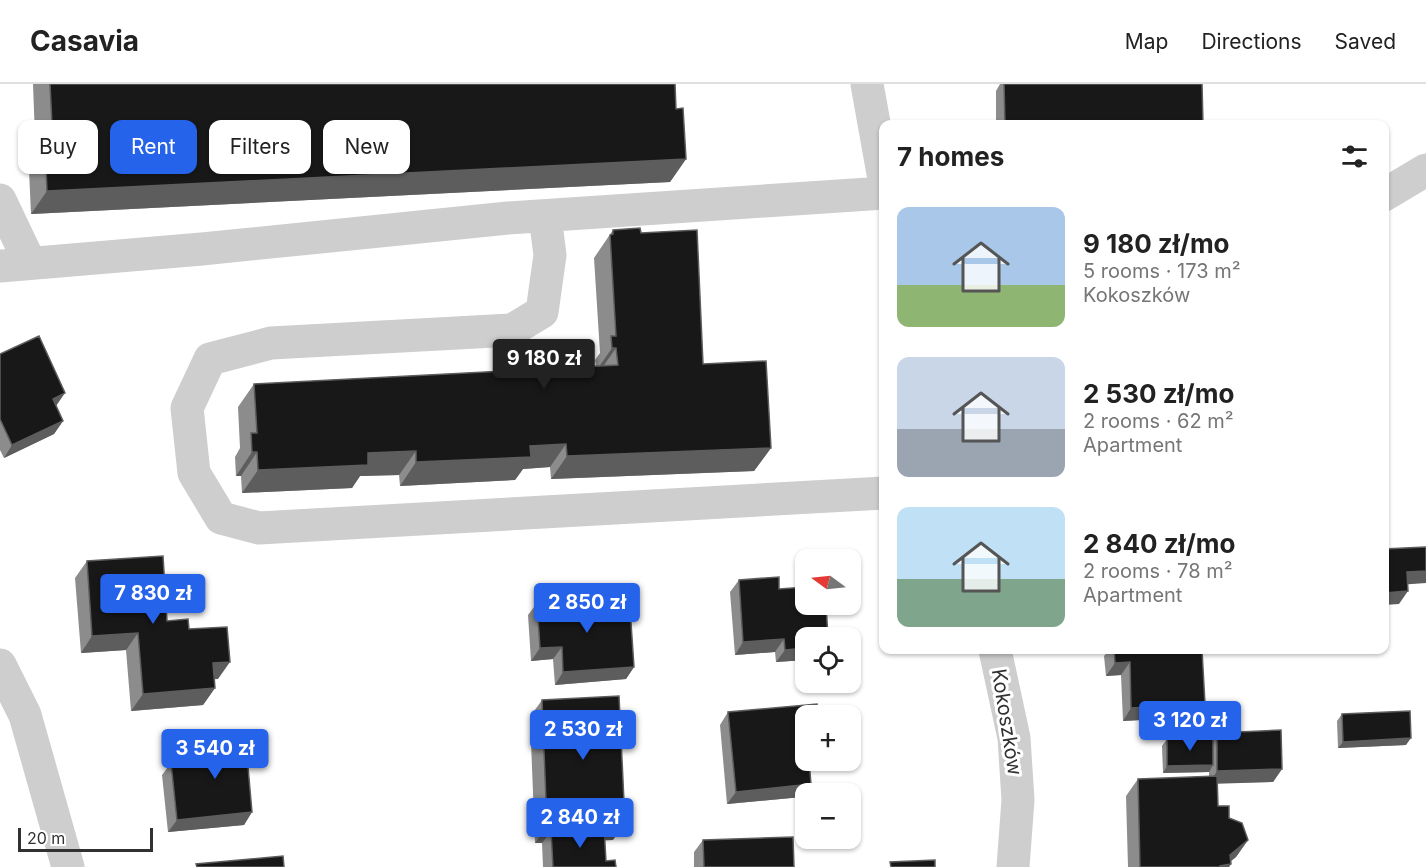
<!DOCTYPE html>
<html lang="en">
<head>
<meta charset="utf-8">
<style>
  :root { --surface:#fff; --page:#f2f2f2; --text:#222; --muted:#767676; --line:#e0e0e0; --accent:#2563eb }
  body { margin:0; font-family:Inter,sans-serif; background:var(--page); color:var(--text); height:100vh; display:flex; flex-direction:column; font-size:22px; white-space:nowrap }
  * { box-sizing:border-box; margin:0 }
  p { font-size:20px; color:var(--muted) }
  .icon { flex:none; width:33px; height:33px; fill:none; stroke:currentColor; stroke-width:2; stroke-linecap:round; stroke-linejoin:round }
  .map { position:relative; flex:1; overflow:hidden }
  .panel { position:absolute; left:879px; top:36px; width:510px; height:534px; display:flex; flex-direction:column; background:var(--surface); border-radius:12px; box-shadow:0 2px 4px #0004 }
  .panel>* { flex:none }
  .hud { position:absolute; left:18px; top:36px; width:570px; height:54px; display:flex; gap:12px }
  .needle { width:39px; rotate:285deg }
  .controls { position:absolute; left:795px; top:465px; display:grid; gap:12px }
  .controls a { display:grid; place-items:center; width:66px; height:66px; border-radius:12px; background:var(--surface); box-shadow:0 2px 4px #0004; font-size:30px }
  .scale { position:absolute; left:18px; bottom:15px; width:135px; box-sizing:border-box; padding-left:6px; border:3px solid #313131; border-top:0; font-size:16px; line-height:21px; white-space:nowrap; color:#313131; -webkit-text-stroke:4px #fff; paint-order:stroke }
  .price { position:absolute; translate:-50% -51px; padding:0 14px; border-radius:6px; background:var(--accent); color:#fff; font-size:20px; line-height:39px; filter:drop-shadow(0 2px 3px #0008) }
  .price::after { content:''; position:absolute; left:50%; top:36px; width:18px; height:14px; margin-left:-9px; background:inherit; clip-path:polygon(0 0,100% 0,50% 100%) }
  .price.current { background:#222; color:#fff }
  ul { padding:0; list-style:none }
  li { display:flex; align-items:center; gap:18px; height:150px; padding:0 18px }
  li span { display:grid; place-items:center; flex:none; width:168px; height:120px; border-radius:12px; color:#555 }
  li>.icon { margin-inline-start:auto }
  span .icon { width:72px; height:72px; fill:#fffc; stroke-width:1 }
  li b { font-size:26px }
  h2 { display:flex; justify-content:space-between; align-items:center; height:72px; padding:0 18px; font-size:26px }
  .chip { padding:0 21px; border-radius:12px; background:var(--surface); box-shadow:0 2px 4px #0004; font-size:21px; line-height:54px }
  .chip.current { background:var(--accent); color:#fff }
  header { display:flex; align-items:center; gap:36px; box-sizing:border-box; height:84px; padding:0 30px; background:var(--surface); border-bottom:2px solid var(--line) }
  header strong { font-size:28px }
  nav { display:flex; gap:33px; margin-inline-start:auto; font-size:21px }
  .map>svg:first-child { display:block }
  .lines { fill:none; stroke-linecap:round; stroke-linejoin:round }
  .minor { stroke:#cecece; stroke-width:33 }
  .wall { fill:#8c8c8c }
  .shaded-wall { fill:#5d5d5d }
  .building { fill:#181818; stroke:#5d5d5d; stroke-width:1.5 }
  .labels { text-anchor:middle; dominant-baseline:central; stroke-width:6; stroke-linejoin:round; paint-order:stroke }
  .street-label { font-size:20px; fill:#313131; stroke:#fff }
</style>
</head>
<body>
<header>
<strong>Casavia</strong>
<nav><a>Map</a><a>Directions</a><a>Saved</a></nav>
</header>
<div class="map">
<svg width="1426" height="783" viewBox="0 0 1426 783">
  <rect width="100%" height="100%" fill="#fff"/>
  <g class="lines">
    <path class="minor" d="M 867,0 L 884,95
      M 1384,111 L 1426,86
      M 0,116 L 30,179
      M 545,132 L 550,171 L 542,228 L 512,246 L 271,259 L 210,275 L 187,324 L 194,389 L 221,434 L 259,444 L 884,409
      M 0,182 L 202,165 L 508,134 L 884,109
      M 995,566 L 1014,654 L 1018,716 L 1013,783
      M 0,581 L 25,631 L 68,783"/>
  </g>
  <path class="wall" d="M 33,0 L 675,0 L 676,25 L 686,75 L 670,98 L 31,130 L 28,64 L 35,53 Z
    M 1000,0 L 1202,0 L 1203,40 L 996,40 L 996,7 Z
    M 613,146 L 641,149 L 703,280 L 771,364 L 754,387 L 551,395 L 550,383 L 523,385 L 515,396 L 400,402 L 399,391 L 360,392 L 352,404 L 242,409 L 241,392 L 236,392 L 235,373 L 240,364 L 238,323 L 254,300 L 596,282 L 595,276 L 600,269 L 594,174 Z
    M 0,270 L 56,322 L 63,337 L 54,350 L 4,374 L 0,366 Z
    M 87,477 L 167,537 L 189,545 L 218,595 L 214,595 L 215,604 L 203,621 L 131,627 L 126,566 L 81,569 L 75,494 Z
    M 739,496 L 806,554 L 806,576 L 776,578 L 775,568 L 735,571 L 730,508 Z
    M 537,519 L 602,526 L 634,583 L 626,595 L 555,601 L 553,575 L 531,577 L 528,531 Z
    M 1109,566 L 1202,566 L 1196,633 L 1123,637 L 1121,591 L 1106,592 L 1104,572 Z
    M 542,616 L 613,756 L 605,756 L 606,777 L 616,783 L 543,783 L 542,759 L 535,759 L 530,633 Z
    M 728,628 L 806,632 L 802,713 L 727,720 L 720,641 Z
    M 1342,630 L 1406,661 L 1338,664 L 1337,637 Z
    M 1217,649 L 1282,685 L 1273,698 L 1217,699 L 1218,722 L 1248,756 L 1236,773 L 1231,777 L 1231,780 L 1229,783 L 1128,783 L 1126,712 L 1138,695 L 1209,693 L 1209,688 L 1163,689 L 1162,662 L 1167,655 L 1213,655 Z
    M 208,652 L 255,671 L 248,681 L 252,728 L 244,741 L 168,748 L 162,691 L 171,679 L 201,676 L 200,665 Z
    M 703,756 L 794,783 L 694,783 L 694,768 Z"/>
  <path class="shaded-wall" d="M 686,75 L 670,98 L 31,130 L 47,107 Z
    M 612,264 L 616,264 L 600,287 L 596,287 Z
    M 65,309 L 56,322 L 44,328 L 53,315 Z
    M 63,337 L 54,350 L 4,374 L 12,361 Z
    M 566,360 L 550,383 L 523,385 L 515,396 L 400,402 L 416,378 L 530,362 Z
    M 771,364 L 754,387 L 551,395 L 567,372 Z
    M 416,367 L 399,391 L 360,392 L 352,404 L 242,409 L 258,386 L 368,369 Z
    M 252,368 L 257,368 L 241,392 L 236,392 Z
    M 1426,487 L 1426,499 L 1398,501 L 1407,488 Z
    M 1408,507 L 1399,520 L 1384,521 L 1384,509 Z
    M 138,549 L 126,566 L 81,569 L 92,552 Z
    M 784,555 L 775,568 L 735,571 L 743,558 Z
    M 562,563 L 553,575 L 531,577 L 540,564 Z
    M 806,564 L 806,576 L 776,578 L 785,566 Z
    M 230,578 L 218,595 L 201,596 L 213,579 Z
    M 1130,578 L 1121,591 L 1106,592 L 1115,579 Z
    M 634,583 L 626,595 L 555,601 L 563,588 Z
    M 215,604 L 203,621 L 131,627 L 143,610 Z
    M 1205,620 L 1196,633 L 1123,637 L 1131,624 Z
    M 1411,654 L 1406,661 L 1338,664 L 1343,658 Z
    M 255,671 L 246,684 L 247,672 Z
    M 1213,681 L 1209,688 L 1163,689 L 1167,682 Z
    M 1282,685 L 1273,698 L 1209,700 L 1217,687 Z
    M 811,700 L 802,713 L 727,720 L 736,708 Z
    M 252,728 L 244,741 L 168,748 L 177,736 Z
    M 625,739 L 613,756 L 552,759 L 551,747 L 542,759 L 535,759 L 547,742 Z
    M 1248,756 L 1236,773 L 1226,781 L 1231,780 L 1229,783 L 1219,783 L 1230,771 Z"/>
  <path class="building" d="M 50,0 L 675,0 L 676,25 L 683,24 L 686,75 L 47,107 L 44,41 L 52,40 Z
    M 1004,0 L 1202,0 L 1203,40 L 1005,40 Z
    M 640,144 L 641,149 L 697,146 L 703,280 L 766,277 L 771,364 L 567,372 L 566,360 L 530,362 L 531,373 L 416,378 L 416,367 L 368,369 L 368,381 L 258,386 L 257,368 L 252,368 L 251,349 L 257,349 L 254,300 L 618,281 L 616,264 L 612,264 L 611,252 L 616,252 L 610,151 L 613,150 L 613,146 Z
    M 39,252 L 65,309 L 53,315 L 63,337 L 12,361 L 0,335 L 0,270 Z
    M 1426,463 L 1426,487 L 1407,488 L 1408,507 L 1384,509 L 1384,465 Z
    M 163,472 L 167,537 L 188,535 L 189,545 L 227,543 L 230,578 L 213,579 L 215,604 L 143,610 L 138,549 L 92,552 L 87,477 Z
    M 779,493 L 779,505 L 806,503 L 806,520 L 826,520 L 828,554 L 806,554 L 806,564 L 785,566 L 784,555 L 743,558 L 739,496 Z
    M 602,515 L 602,526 L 630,524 L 634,583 L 563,588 L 562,563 L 540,564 L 537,519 Z
    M 1114,566 L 1202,566 L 1205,620 L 1131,624 L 1130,578 L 1115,579 Z
    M 619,612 L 625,739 L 547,742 L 542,616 Z
    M 817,620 L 818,632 L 806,632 L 806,676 L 809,676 L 811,700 L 736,708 L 728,628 Z
    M 1410,627 L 1411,654 L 1343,658 L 1342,630 Z
    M 1281,646 L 1282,685 L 1217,687 L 1217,649 Z
    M 252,648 L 255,671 L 247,672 L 252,728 L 177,736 L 171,679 L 211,675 L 208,652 Z
    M 1167,655 L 1213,655 L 1213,681 L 1167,682 Z
    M 1217,692 L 1218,722 L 1229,722 L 1229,734 L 1242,739 L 1248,756 L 1230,771 L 1231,780 L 1220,782 L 1220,783 L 1140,783 L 1138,695 Z
    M 604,744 L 606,777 L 615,776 L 616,783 L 553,783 L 551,747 Z
    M 793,753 L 794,783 L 704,783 L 703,756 Z
    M 283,772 L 284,783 L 197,783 L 196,780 Z
    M 935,776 L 935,783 L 891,783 L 890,778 Z"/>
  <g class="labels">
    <g class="street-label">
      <text transform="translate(1007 638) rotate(81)">Kokoszków</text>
    </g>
  </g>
</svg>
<div class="controls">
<a><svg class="needle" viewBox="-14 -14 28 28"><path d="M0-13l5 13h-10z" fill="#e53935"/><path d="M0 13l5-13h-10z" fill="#767676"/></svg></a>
<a><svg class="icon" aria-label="locate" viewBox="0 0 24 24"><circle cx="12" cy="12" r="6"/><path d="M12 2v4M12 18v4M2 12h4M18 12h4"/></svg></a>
<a>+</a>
<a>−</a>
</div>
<div class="scale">20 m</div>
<b class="price current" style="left:544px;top:306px">9 180 zł</b>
<b class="price" style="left:153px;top:541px">7 830 zł</b>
<b class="price" style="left:587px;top:550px">2 850 zł</b>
<b class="price" style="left:1190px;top:668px">3 120 zł</b>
<b class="price" style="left:583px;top:677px">2 530 zł</b>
<b class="price" style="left:215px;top:696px">3 540 zł</b>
<b class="price" style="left:580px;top:765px">2 840 zł</b>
<div class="hud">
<a class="chip">Buy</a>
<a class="chip current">Rent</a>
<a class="chip">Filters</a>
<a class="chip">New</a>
</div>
<section class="panel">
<h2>7 homes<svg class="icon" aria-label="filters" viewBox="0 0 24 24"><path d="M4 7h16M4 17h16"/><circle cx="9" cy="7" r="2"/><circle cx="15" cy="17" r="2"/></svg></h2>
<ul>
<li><span style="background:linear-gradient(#a9c7e8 65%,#8fb573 0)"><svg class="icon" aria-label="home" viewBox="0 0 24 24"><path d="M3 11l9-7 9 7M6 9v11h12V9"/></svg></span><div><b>9 180 zł/mo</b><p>5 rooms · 173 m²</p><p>Kokoszków</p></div></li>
<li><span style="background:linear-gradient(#c9d6e8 60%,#9aa5b1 0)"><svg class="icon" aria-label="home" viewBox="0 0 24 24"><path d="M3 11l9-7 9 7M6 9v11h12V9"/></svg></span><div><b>2 530 zł/mo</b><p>2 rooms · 62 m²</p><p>Apartment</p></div></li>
<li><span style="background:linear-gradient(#bfe0f5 60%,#7fa58c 0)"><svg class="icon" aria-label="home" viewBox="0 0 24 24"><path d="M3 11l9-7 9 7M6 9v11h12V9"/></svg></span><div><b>2 840 zł/mo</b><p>2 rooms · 78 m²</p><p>Apartment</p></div></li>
</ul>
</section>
</div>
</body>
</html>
